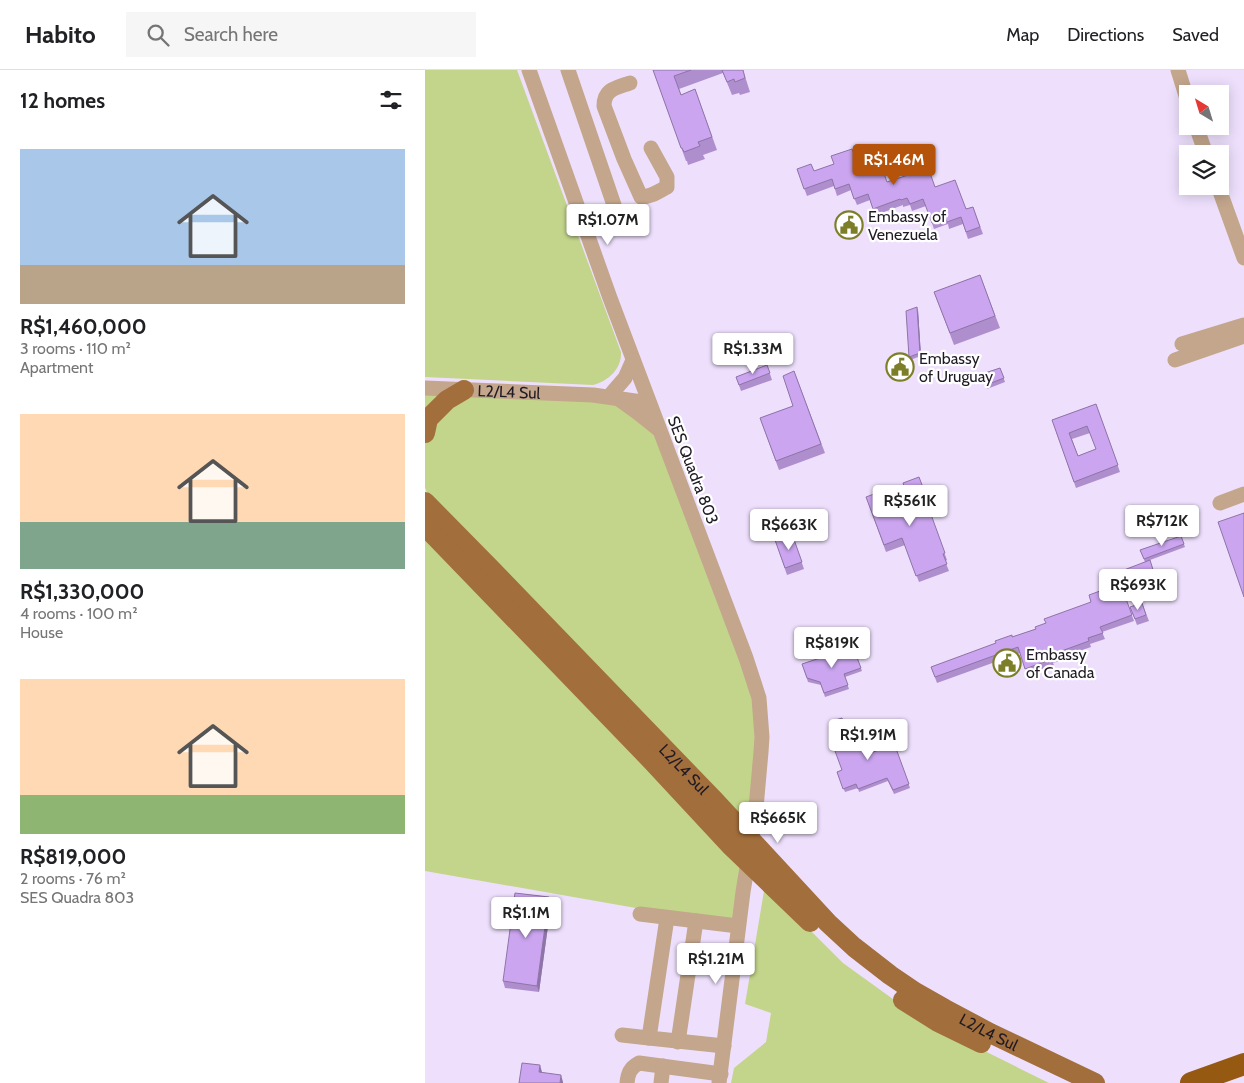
<!DOCTYPE html>
<html lang="en">
<head>
<meta charset="utf-8">
<style>
  :root { --surface:#fff; --page:#f6f6f6; --text:#202124; --muted:#757577; --line:#e0e0e0; --accent:#b45309 }
  body { margin:0; font-family:Cabin,sans-serif; background:var(--page); color:var(--text); height:100vh; display:flex; flex-direction:column; font-size:19px; white-space:nowrap }
  * { box-sizing:border-box; margin:0 }
  p { font-size:16px; color:var(--muted) }
  .icon { flex:none; width:28px; height:28px; fill:none; stroke:currentColor; stroke-width:2; stroke-linecap:round; stroke-linejoin:round }
  .map { position:relative; flex:1; overflow:hidden }
  .panel { display:flex; flex-direction:column; background:var(--surface); width:425px }
  .panel>* { flex:none }
  .needle { width:32px; rotate:322deg }
  .tools { position:absolute; left:754px; top:15px; display:grid; gap:10px }
  .tools a { display:grid; place-items:center; width:50px; height:50px; border-radius:0px; background:var(--surface); box-shadow:0 2px 12px #0003; font-size:25px }
  .price { position:absolute; translate:-50% -42px; padding:0 11px; border-radius:5px; background:#fff; color:#222; font-size:16px; line-height:32px; filter:drop-shadow(0 1px 2px #0008) }
  .price::after { content:''; position:absolute; left:50%; top:30px; width:15px; height:11px; margin-left:-8px; background:inherit; clip-path:polygon(0 0,100% 0,50% 100%) }
  .price.on { background:var(--accent); color:#fff }
  ul { padding:0; list-style:none }
  li { display:grid; align-content:center; gap:10px; height:265px; padding:0 20px }
  li span { display:grid; place-items:center; height:155px; border-radius:0px; color:#555 }
  li>.icon { margin-inline-start:auto }
  span .icon { width:90px; height:90px; fill:#fffc; stroke-width:1 }
  li b { font-size:21px }
  h2 { display:flex; justify-content:space-between; align-items:center; height:60px; padding:0 20px; font-size:21px }
  header { display:flex; align-items:center; gap:30px; box-sizing:border-box; height:70px; padding:0 25px; background:var(--surface); border-bottom:1px solid var(--line) }
  header strong { font-size:24px }
  nav { display:flex; gap:28px; margin-inline-start:auto; font-size:18px }
  .search { width:350px; height:45px; background:var(--page); display:flex; align-items:center; gap:12px; box-sizing:border-box; padding:0 18px; border-radius:0px; color:var(--muted); font-size:19px }
  main { display:flex; flex:1; min-height:0 }
  .map>svg:first-child { display:block }
  .green { fill:#c3d58b }
  .lines { fill:none; stroke-linecap:round; stroke-linejoin:round }
  .minor { stroke:#c3a68c; stroke-width:15 }
  .major { stroke:#a26e3b; stroke-width:20 }
  .highway { stroke:#955912; stroke-width:22 }
  .wall { fill:#af8ece; fill-rule:evenodd }
  .shaded-wall { fill:#8e74a7 }
  .building { fill:#cba5ef; stroke:#8e74a7; fill-rule:evenodd }
  .labels { text-anchor:middle; dominant-baseline:central; stroke-width:4.5; stroke-linejoin:round; paint-order:stroke }
  .poi-label { font-size:16px; fill:#1f1a24; stroke:#fff; text-anchor:start }
  .street-label { font-size:16px; fill:#1f1a24; stroke:#fff }
</style>
</head>
<body>
<header>
<strong>Habito</strong>
<div class="search"><svg class="icon" aria-label="search" viewBox="0 0 24 24"><circle cx="10" cy="10" r="6"/><path d="M15 15l6 6"/></svg>Search here</div>
<nav><a>Map</a><a>Directions</a><a>Saved</a></nav>
</header>
<main>
<section class="panel">
<h2>12 homes<svg class="icon" aria-label="filters" viewBox="0 0 24 24"><path d="M4 7h16M4 17h16"/><circle cx="9" cy="7" r="2"/><circle cx="15" cy="17" r="2"/></svg></h2>
<ul>
<li><span style="background:linear-gradient(#a9c7e8 75%,#b9a48a 0)"><svg class="icon" aria-label="home" viewBox="0 0 24 24"><path d="M3 11l9-7 9 7M6 9v11h12V9"/></svg></span><div><b>R$1,460,000</b><p>3 rooms · 110 m²</p><p>Apartment</p></div></li>
<li><span style="background:linear-gradient(#ffd9b3 70%,#7fa58c 0)"><svg class="icon" aria-label="home" viewBox="0 0 24 24"><path d="M3 11l9-7 9 7M6 9v11h12V9"/></svg></span><div><b>R$1,330,000</b><p>4 rooms · 100 m²</p><p>House</p></div></li>
<li><span style="background:linear-gradient(#ffd9b3 75%,#8fb573 0)"><svg class="icon" aria-label="home" viewBox="0 0 24 24"><path d="M3 11l9-7 9 7M6 9v11h12V9"/></svg></span><div><b>R$819,000</b><p>2 rooms · 76 m²</p><p>SES Quadra 803</p></div></li>
</ul>
</section>
<div class="map">
<svg width="819" height="1013" viewBox="0 0 819 1013">
  <rect width="100%" height="100%" fill="#eee0fd"/>
  <path class="green" d="M 0,0 L 92,0 L 196,282 C 197,298 184,311 168,315 L 0,307 Z
    M 0,318 L 192,328 L 236,362 L 334,628 L 330,749 L 319,763 L 10,441 L 0,418 Z
    M 0,456 L 320,789 L 313,856 L 0,801 Z
    M 340,815 L 418,893 L 497,950 L 624,1013 L 306,1013 L 309,998 L 341,972 L 346,943 L 320,934 Z"/>
  <g class="lines">
    <g class="minor">
      <path d="M 104,0 L 185,228 L 321,588 L 334,628 L 337,667 L 336,682 L 330,749 L 318,822 L 294,1013"/>
      <path d="M 143,0 L 189,135"/>
      <path d="M 753,0 L 762,29"/>
      <path d="M 205,13 C 191,18 179,19 179,36 L 199,89 L 216,127 C 226,127 234,121 242,117 L 242,107 L 226,78"/>
      <path d="M 771,56 L 781,84"/>
      <path d="M 793,116 L 819,188"/>
      <path d="M 757,274 L 819,255"/>
      <path d="M 750,290 L 819,266"/>
      <path id="s1" d="M 0,318 L 168,325 L 224,333"/>
      <path d="M 187,323 L 200,308 L 208,290"/>
      <path d="M 195,330 L 213,343 L 233,359"/>
      <path d="M 795,433 L 819,424"/>
      <path d="M 215,844 L 313,856"/>
      <path d="M 242,848 L 224,968 L 299,976"/>
      <path d="M 197,965 L 224,968"/>
      <path d="M 253,972 L 271,851"/>
      <path d="M 202,1013 C 203,1003 205,998 214,993 L 296,1004"/>
      <path d="M 236,1013 L 238,996"/>
    </g>
    <g class="major">
      <path d="M 0,363 L 3,349 L 22,330 L 39,320"/>
      <path id="s2" d="M 0,432 L 65,498 L 289,730 L 403,853 L 429,877 L 465,905 L 490,922 L 520,939 L 565,963 L 670,1013"/>
      <path d="M 0,456 L 227,691 L 305,775 L 385,852"/>
      <path d="M 478,930 L 513,952 L 556,973"/>
    </g>
    <path class="highway" d="M 766,1013 L 819,994"/>
  </g>
  <path class="wall" d="M 228,0 L 318,0 L 325,22 L 315,25 L 314,23 L 307,25 L 298,3 L 254,19 L 256,25 L 270,19 L 292,80 L 278,85 L 280,89 L 263,95 L 262,91 L 261,91 Z
    M 430,87 L 443,103 L 462,112 L 510,117 L 541,139 L 548,137 L 558,164 L 543,169 L 538,154 L 524,159 L 523,154 L 509,159 L 501,136 L 487,141 L 485,135 L 478,137 L 478,135 L 451,145 L 445,130 L 432,135 L 426,120 L 412,126 L 409,116 L 382,126 L 372,99 L 389,101 Z
    M 555,205 L 575,258 L 529,275 L 509,222 Z
    M 493,240 L 496,286 L 485,290 L 484,287 Z
    M 342,295 L 347,310 L 316,321 L 311,307 Z
    M 575,298 L 580,312 L 562,319 L 557,304 Z
    M 369,301 L 400,383 L 354,400 L 335,348 L 368,336 Z
    M 671,334 L 695,402 L 651,418 L 627,350 ZM 665,363 L 671,379 L 653,386 L 647,369 Z
    M 494,407 L 504,434 L 502,435 L 522,490 L 520,491 L 524,501 L 494,512 L 480,475 L 461,482 L 441,427 L 463,438 L 484,430 Z
    M 367,464 L 379,499 L 362,505 L 350,470 Z
    M 756,466 L 760,477 L 725,490 L 731,508 L 710,516 L 712,522 L 700,527 L 709,551 L 677,562 L 680,569 L 665,574 L 666,577 L 634,588 L 634,591 L 628,593 L 629,595 L 603,604 L 595,583 L 512,613 L 506,597 L 611,559 L 621,553 L 666,532 L 697,513 L 699,502 L 720,492 L 715,480 Z
    M 717,533 L 724,551 L 712,555 L 705,537 Z
    M 428,577 L 437,601 L 420,607 L 424,619 L 400,627 L 396,615 L 383,612 L 377,594 Z
    M 407,651 L 422,662 L 440,685 L 462,677 L 467,660 L 473,675 L 470,676 L 485,718 L 469,724 L 463,711 L 434,722 L 433,718 L 420,722 L 412,702 L 417,700 L 419,678 L 413,662 L 411,663 Z
    M 126,834 L 114,922 L 80,918 L 78,911 Z"/>
  <path class="shaded-wall" d="M 492,237 L 493,240 L 496,286 L 495,283 Z
    M 124,827 L 126,834 L 114,922 L 112,916 Z
    M 115,995 L 117,1002 L 117,1009 L 114,1002 Z
    M 136,1005 L 138,1012 L 138,1013 L 135,1013 Z"/>
  <path class="building" d="M 228,0 L 266,0 L 249,6 L 256,25 L 270,19 L 287,67 L 273,72 L 275,76 L 259,82 L 257,78 L 256,78 Z
    M 297,0 L 318,0 L 320,8 L 310,12 L 309,9 L 302,12 Z
    M 496,78 L 510,117 L 530,110 L 541,139 L 548,137 L 555,157 L 541,162 L 536,147 L 522,152 L 520,148 L 507,153 L 498,129 L 485,134 L 482,128 L 476,130 L 475,129 L 448,139 L 443,124 L 429,129 L 424,114 L 410,119 L 407,109 L 379,119 L 372,99 L 386,94 L 389,101 L 409,94 L 406,86 L 427,79 L 430,87 L 437,85 L 443,103 L 457,98 L 462,112 L 489,103 L 481,83 Z
    M 555,205 L 570,246 L 525,263 L 509,222 Z
    M 492,237 L 495,283 L 484,287 L 481,241 Z
    M 342,295 L 345,303 L 314,315 L 311,307 Z
    M 575,298 L 579,308 L 561,315 L 557,304 Z
    M 369,301 L 396,374 L 351,391 L 335,348 L 368,336 L 358,306 Z
    M 671,334 L 693,395 L 649,412 L 627,350 ZM 662,356 L 671,379 L 653,386 L 644,363 Z
    M 494,407 L 502,428 L 500,428 L 520,483 L 518,484 L 522,494 L 491,506 L 477,468 L 459,475 L 441,427 L 457,421 L 463,438 L 484,430 L 478,413 Z
    M 819,443 L 819,527 L 793,452 Z
    M 367,464 L 377,492 L 360,498 L 350,470 Z
    M 756,466 L 759,474 L 719,489 L 715,480 Z
    M 725,490 L 729,503 L 708,511 L 710,516 L 698,521 L 707,545 L 675,557 L 678,563 L 663,568 L 664,571 L 631,583 L 632,585 L 626,588 L 627,589 L 600,599 L 593,577 L 510,607 L 506,597 L 571,573 L 570,571 L 587,565 L 587,567 L 611,559 L 610,557 L 621,553 L 619,549 L 666,532 L 664,525 L 697,513 L 694,504 L 699,502 L 699,500 Z
    M 717,533 L 721,545 L 710,549 L 705,537 Z
    M 428,577 L 436,598 L 419,604 L 423,615 L 399,623 L 395,612 L 382,608 L 377,594 Z
    M 417,648 L 422,662 L 430,660 L 440,685 L 462,677 L 457,664 L 467,660 L 472,672 L 469,673 L 484,714 L 468,720 L 462,708 L 433,719 L 431,714 L 418,719 L 412,702 L 417,700 L 410,681 L 419,678 L 412,659 L 410,659 L 407,651 Z
    M 90,823 L 124,827 L 112,916 L 78,911 Z
    M 97,993 L 115,995 L 114,1002 L 136,1005 L 135,1013 L 94,1013 Z"/>
  <defs>
    <g id="civic-ring" transform="scale(1.4375)"><circle r="9.5" fill="#fff" stroke="#7d7f28" stroke-width="1.5"/><path d="M-.6-6.5H3V-4.5H.6V-3L4-1V1h2V6H-6V1h2V-1L-.6-3ZM-1.2 2.5V6h2.4V2.5Z" fill="#7d7f28"/></g>
  </defs>
  <g fill-rule="evenodd">
    <use href="#civic-ring" x="424" y="155"/>
    <use href="#civic-ring" x="475" y="297"/>
    <use href="#civic-ring" x="582" y="593"/>
  </g>
  <g class="labels">
    <g class="poi-label">
      <text x="443" y="146">Embassy of<tspan x="443" dy="18">Venezuela</tspan></text>
      <text x="494" y="288">Embassy<tspan x="494" dy="18">of Uruguay</tspan></text>
      <text x="601" y="584">Embassy<tspan x="601" dy="18">of Canada</tspan></text>
    </g>
    <g class="street-label">
      <text stroke="none"><textPath href="#s1" startOffset="84">L2/L4 Sul</textPath></text>
      <text transform="translate(268 400) rotate(69)">SES Quadra 803</text>
      <text stroke="none"><textPath href="#s2" startOffset="372">L2/L4 Sul</textPath></text>
      <text stroke="none"><textPath href="#s2" startOffset="778">L2/L4 Sul</textPath></text>
    </g>
  </g>
</svg>
<div class="tools">
<a><svg class="needle" viewBox="-14 -14 28 28"><path d="M0-13l5 13h-10z" fill="#e53935"/><path d="M0 13l5-13h-10z" fill="#757577"/></svg></a>
<a><svg class="icon" aria-label="layers" viewBox="0 0 24 24"><path d="M12 4l9 5-9 5-9-5zM3 14l9 5 9-5"/></svg></a>
</div>
<b class="price on" style="left:469px;top:116px">R$1.46M</b>
<b class="price" style="left:183px;top:176px">R$1.07M</b>
<b class="price" style="left:328px;top:305px">R$1.33M</b>
<b class="price" style="left:485px;top:457px">R$561K</b>
<b class="price" style="left:737px;top:477px">R$712K</b>
<b class="price" style="left:364px;top:481px">R$663K</b>
<b class="price" style="left:713px;top:541px">R$693K</b>
<b class="price" style="left:407px;top:599px">R$819K</b>
<b class="price" style="left:443px;top:691px">R$1.91M</b>
<b class="price" style="left:353px;top:774px">R$665K</b>
<b class="price" style="left:101px;top:869px">R$1.1M</b>
<b class="price" style="left:291px;top:915px">R$1.21M</b>
</div>
</main>
</body>
</html>
